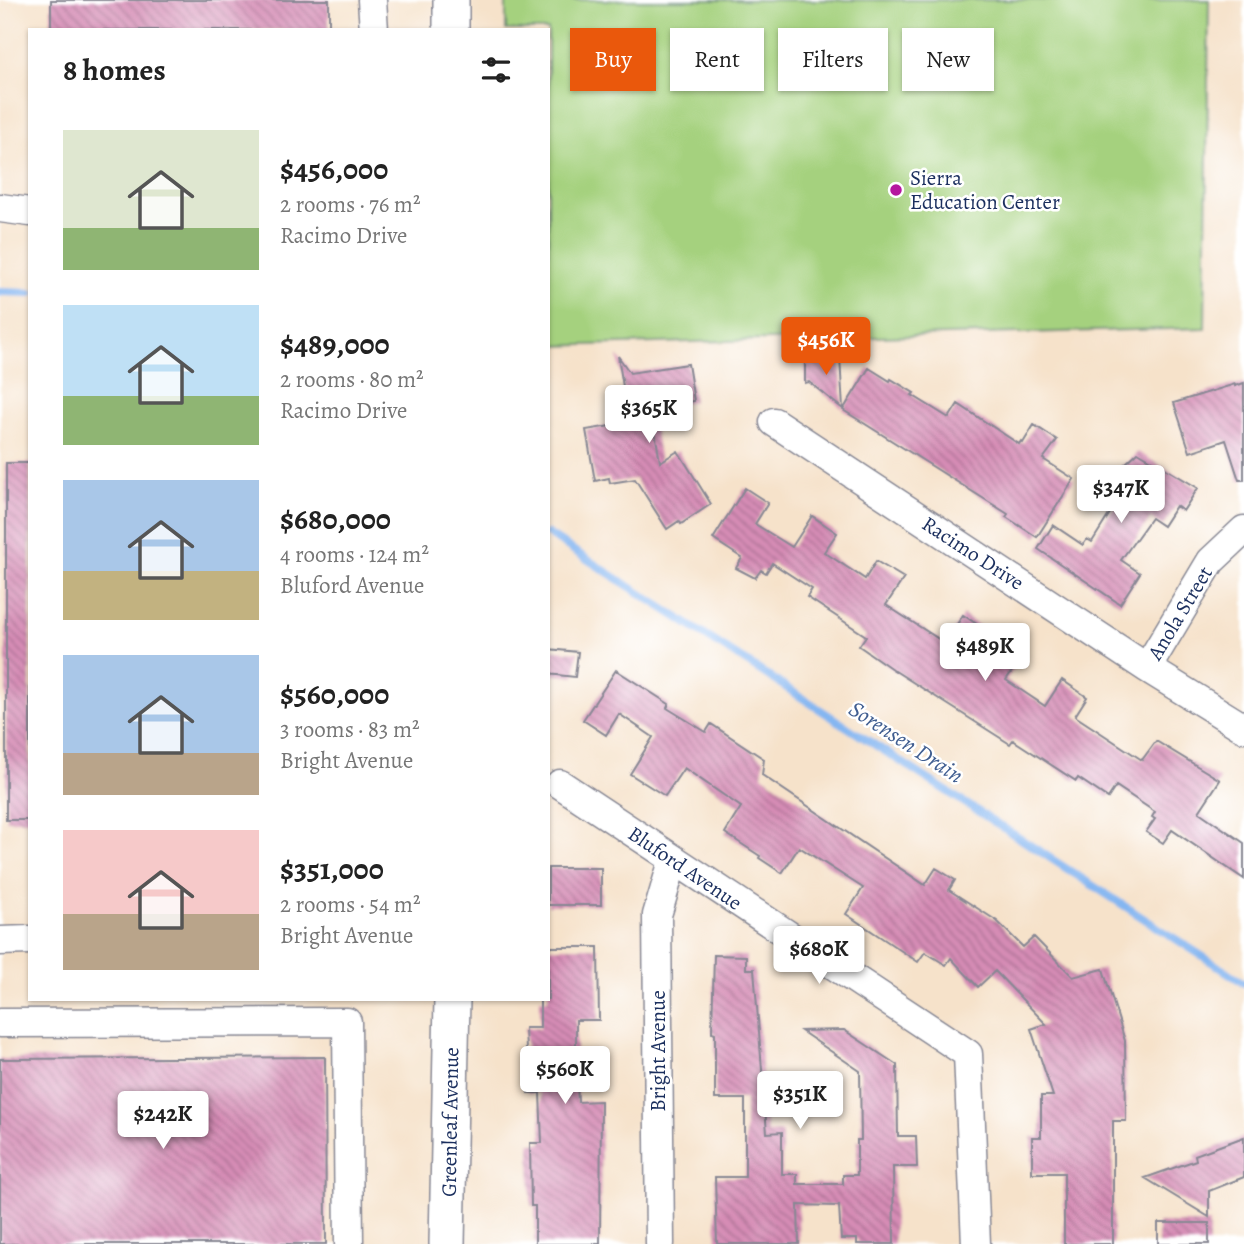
<!DOCTYPE html>
<html lang="en">
<head>
<meta charset="utf-8">
<style>
  :root { --surface:#fff; --page:#f6f6f6; --text:#222; --muted:#767676; --accent:#ea580c }
  body { margin:0; font-family:Alegreya,serif; background:var(--page); color:var(--text); height:100vh; display:flex; flex-direction:column; font-size:26px; white-space:nowrap }
  * { box-sizing:border-box; margin:0 }
  p { font-size:23px; color:var(--muted) }
  .icon { flex:none; width:38px; height:38px; fill:none; stroke:currentColor; stroke-width:2; stroke-linecap:round; stroke-linejoin:round }
  .map { position:relative; flex:1; overflow:hidden }
  .drawer { position:absolute; left:28px; top:28px; width:522px; height:973px; display:flex; flex-direction:column; background:var(--surface); border-radius:0px; box-shadow:0 2px 5px #0004 }
  .drawer>* { flex:none }
  .guide { position:absolute; left:570px; top:28px; width:567px; height:63px; display:flex; gap:14px }
  .price { position:absolute; translate:-50% -60px; padding:0 16px; border-radius:7px; background:#fff; color:#222; font-size:23px; line-height:46px; filter:drop-shadow(0 2px 4px #0008) }
  .price::after { content:''; position:absolute; left:50%; top:42px; width:21px; height:16px; margin-left:-10px; background:inherit; clip-path:polygon(0 0,100% 0,50% 100%) }
  .price.selected { background:var(--accent); color:#fff }
  ul { padding:0; list-style:none }
  li { display:flex; align-items:center; gap:21px; height:175px; padding:0 35px }
  li span { display:grid; place-items:center; flex:none; width:196px; height:140px; border-radius:0px; color:#555 }
  li>.icon { margin-inline-start:auto }
  span .icon { width:84px; height:84px; fill:#fffc; stroke-width:1 }
  li b { font-size:30px }
  h2 { display:flex; justify-content:space-between; align-items:center; height:84px; padding:0 35px; font-size:30px }
  .tag { padding:0 24px; border-radius:0px; background:var(--surface); box-shadow:0 2px 5px #0004; font-size:24px; line-height:63px }
  .tag.selected { background:var(--accent); color:#fff }
  .map>svg:first-child { display:block }
  .grass { fill:#a5d17e; stroke:#60806e; stroke-width:2 }
  .lines { fill:none; stroke-linecap:round; stroke-linejoin:round }
  .stream { stroke:#84b6f1; stroke-width:8 }
  .building { fill:url(#building-back-hatch) }
  .minor-casing { stroke:#888894; stroke-width:31 }
  .major-casing { stroke:#888894; stroke-width:38 }
  .minor { stroke:#fff; stroke-width:28 }
  .major { stroke:#fff; stroke-width:35 }
  .poi-dot { fill:#b5179e; stroke:#fff; stroke-width:2.5 }
  .labels { text-anchor:middle; dominant-baseline:central; stroke-width:5; stroke-linejoin:round; paint-order:stroke }
  .poi-label { font-size:21px; fill:#1b2f5e; stroke:#fff; text-anchor:start }
  .street-label { font-size:21px; fill:#1b2f5e; stroke:#fff }
  .water-label { font-size:23px; font-style:italic; fill:#405e91; stroke:#fff }
</style>
</head>
<body>
<div class="map">
<svg width="1244" height="1244" viewBox="0 0 1244 1244">
  <defs>
    <pattern id="building-back-hatch" width="6" height="6" patternUnits="userSpaceOnUse" patternTransform="scale(1.75)"><rect width="6" height="6" fill="#d68cb5"/><path d="M-1 5l2 2M0 0l6 6M5-1l2 2" fill="none" stroke="#ad7396"/></pattern>
  </defs>
  <rect width="100%" height="100%" fill="#fff"/>
  <filter id="ink" filterUnits="userSpaceOnUse"><feTurbulence type="fractalNoise" baseFrequency=".0143" numOctaves="2"/><feDisplacementMap in="SourceGraphic" scale="14" xChannelSelector="R" yChannelSelector="G"/><feConvolveMatrix kernelMatrix="1 2 1 2 8 2 1 2 1" color-interpolation-filters="sRGB"/></filter>
  <filter id="wash" filterUnits="userSpaceOnUse"><feTurbulence type="fractalNoise" baseFrequency=".00686" numOctaves="4" result="noise"/><feDisplacementMap in="SourceGraphic" scale="28" xChannelSelector="R" yChannelSelector="G"/><feGaussianBlur stdDeviation="1.57" result="paint"/><feColorMatrix in="noise" values="0 0 0 0 0 0 0 0 0 0 0 0 0 0 0 0 0 1.4 0 .05"/><feComposite in="paint" operator="in"/></filter>
  <g filter="url(#wash)">
    <rect width="100%" height="100%" fill="#f6e2ca"/>
    <path class="grass" d="M 506,0 L 1209,0 L 1205,328 L 548,346 L 548,30 L 506,30 Z"/>
    <g class="lines">
      <path class="stream" d="M 0,292 L 30,293
        M 548,534 L 1244,983"/>
    </g>
    <g id="blocks">
      <path class="building" d="M 51,0 L 329,0 L 329,30 L 51,30 Z
        M 618,356 L 630,373 L 688,364 L 694,401 L 651,408 L 660,462 L 678,451 L 711,504 L 681,524 L 679,521 L 667,529 L 635,479 L 610,483 L 609,478 L 595,481 L 586,430 L 629,423 Z
        M 840,357 L 843,409 L 809,382 L 805,383 L 805,359 Z
        M 869,368 L 890,381 L 891,379 L 914,393 L 912,395 L 949,418 L 958,404 L 1019,444 L 1021,441 L 1023,443 L 1034,425 L 1057,440 L 1043,459 L 1074,479 L 1037,537 L 1006,517 L 1008,514 L 843,410 Z
        M 1244,383 L 1244,480 L 1239,480 L 1226,440 L 1190,452 L 1174,403 L 1235,384 L 1235,386 Z
        M 1138,452 L 1198,488 L 1183,511 L 1176,506 L 1163,526 L 1151,518 L 1121,560 L 1140,573 L 1120,604 L 1038,549 L 1053,525 L 1083,545 L 1087,539 L 1092,542 L 1117,502 L 1102,492 L 1114,474 Z
        M 6,463 L 30,463 L 30,820 L 6,820 Z
        M 745,488 L 768,503 L 755,524 L 792,547 L 812,516 L 837,533 L 824,552 L 865,579 L 876,561 L 904,578 L 886,605 L 945,643 L 963,615 L 1023,655 L 1006,680 L 1045,706 L 1062,680 L 1087,697 L 1075,716 L 1142,760 L 1156,741 L 1220,780 L 1199,812 L 1244,843 L 1244,879 L 1172,830 L 1163,843 L 1146,832 L 1155,819 L 1152,817 L 1155,812 L 1116,786 L 1108,798 L 1078,778 L 1076,781 L 1013,740 L 1010,744 L 892,669 L 859,646 L 866,636 L 807,597 L 812,589 L 772,563 L 766,573 L 761,570 L 755,578 L 736,568 L 742,558 L 713,539 Z
        M 548,649 L 578,652 L 575,677 L 548,674 Z
        M 616,670 L 669,704 L 667,708 L 706,732 L 711,724 L 764,759 L 762,775 L 925,885 L 936,868 L 955,880 L 949,890 L 997,921 L 1023,947 L 1034,937 L 1073,977 L 1103,969 L 1125,1041 L 1126,1121 L 1113,1121 L 1113,1244 L 1064,1244 L 1064,1173 L 1032,1173 L 1032,1137 L 1041,1137 L 1041,1096 L 1053,1096 L 1031,1029 L 1046,1024 L 995,971 L 978,987 L 951,958 L 946,965 L 925,952 L 918,962 L 846,914 L 863,888 L 799,847 L 782,873 L 759,858 L 760,856 L 725,833 L 741,807 L 684,768 L 665,796 L 630,774 L 653,737 L 619,714 L 606,735 L 583,720 Z
        M 548,868 L 601,868 L 601,905 L 548,905 Z
        M 548,947 L 598,947 L 599,1020 L 576,1020 L 576,1065 L 578,1102 L 601,1101 L 600,1244 L 535,1244 L 535,1206 L 531,1206 L 530,1143 L 542,1143 L 540,1093 L 528,1093 L 525,1028 L 540,1028 L 540,999 L 548,999 Z
        M 714,955 L 746,956 L 746,969 L 754,969 L 767,1133 L 782,1132 L 782,1174 L 797,1174 L 797,1184 L 843,1184 L 843,1175 L 857,1175 L 857,1140 L 861,1140 L 860,1071 L 801,1031 L 844,1030 L 897,1065 L 898,1136 L 916,1136 L 917,1167 L 893,1167 L 894,1244 L 857,1244 L 857,1239 L 841,1239 L 839,1206 L 798,1205 L 799,1244 L 717,1244 L 715,1177 L 745,1177 L 745,1099 L 715,1099 L 715,1033 L 712,1032 Z
        M 325,1057 L 326,1244 L 0,1244 L 0,1059 Z
        M 1244,1137 L 1244,1177 L 1209,1191 L 1209,1217 L 1145,1178 L 1196,1160 L 1195,1155 Z
        M 1158,1223 L 1209,1223 L 1209,1244 L 1158,1244 Z"/>
    </g>
  </g>
  <g filter="url(#ink)">
    <use href="#blocks" fill-opacity="0" stroke="#888894" stroke-width="2"/>
    <g class="lines">
      <g class="minor-casing">
        <path id="minor" d="M 372,0 L 374,30
          M 0,208 L 30,212
          M 774,422 L 1147,668 L 1244,728
          M 1147,668 L 1211,561 L 1244,530
          M 560,784 L 968,1054 L 976,1244
          M 0,941 L 30,940
          M 0,1023 L 347,1022 L 349,1244
          M 660,1244 L 657,915 L 673,861"/>
      </g>
      <g class="major-casing">
        <path id="major" d="M 451,0 L 451,30
          M 447,1244 L 452,999"/>
      </g>
      <use href="#minor" class="minor"/>
      <use href="#major" class="major"/>
    </g>
  </g>
  <circle class="poi-dot" cx="896" cy="190" r="7"/>
  <g class="labels">
    <g class="poi-label">
      <text x="910" y="178">Sierra<tspan x="910" dy="24">Education Center</tspan></text>
    </g>
    <g class="street-label">
      <text transform="translate(973 553) rotate(33)">Racimo Drive</text>
      <text transform="translate(1180 613) rotate(-59)">Anola Street</text>
      <text transform="translate(685 868) rotate(34)">Bluford Avenue</text>
      <text transform="translate(658 1051) rotate(-90)">Bright Avenue</text>
      <text transform="translate(450 1122) rotate(-89)">Greenleaf Avenue</text>
    </g>
    <g class="water-label">
      <text transform="translate(906 742) rotate(33)">Sorensen Drain</text>
    </g>
  </g>
</svg>
<b class="price selected" style="left:826px;top:377px">$456K</b>
<b class="price" style="left:649px;top:445px">$365K</b>
<b class="price" style="left:1121px;top:525px">$347K</b>
<b class="price" style="left:985px;top:683px">$489K</b>
<b class="price" style="left:819px;top:986px">$680K</b>
<b class="price" style="left:565px;top:1106px">$560K</b>
<b class="price" style="left:800px;top:1131px">$351K</b>
<b class="price" style="left:163px;top:1151px">$242K</b>
<div class="guide">
<a class="tag selected">Buy</a>
<a class="tag">Rent</a>
<a class="tag">Filters</a>
<a class="tag">New</a>
</div>
<section class="drawer">
<h2>8 homes<svg class="icon" aria-label="filters" viewBox="0 0 24 24"><path d="M4 7h16M4 17h16"/><circle cx="9" cy="7" r="2"/><circle cx="15" cy="17" r="2"/></svg></h2>
<ul>
<li><span style="background:linear-gradient(#dfe7d0 70%,#8fb573 0)"><svg class="icon" aria-label="home" viewBox="0 0 24 24"><path d="M3 11l9-7 9 7M6 9v11h12V9"/></svg></span><div><b>$456,000</b><p>2 rooms · 76 m²</p><p>Racimo Drive</p></div></li>
<li><span style="background:linear-gradient(#bfe0f5 65%,#8fb573 0)"><svg class="icon" aria-label="home" viewBox="0 0 24 24"><path d="M3 11l9-7 9 7M6 9v11h12V9"/></svg></span><div><b>$489,000</b><p>2 rooms · 80 m²</p><p>Racimo Drive</p></div></li>
<li><span style="background:linear-gradient(#a9c7e8 65%,#c2b280 0)"><svg class="icon" aria-label="home" viewBox="0 0 24 24"><path d="M3 11l9-7 9 7M6 9v11h12V9"/></svg></span><div><b>$680,000</b><p>4 rooms · 124 m²</p><p>Bluford Avenue</p></div></li>
<li><span style="background:linear-gradient(#a9c7e8 70%,#b9a48a 0)"><svg class="icon" aria-label="home" viewBox="0 0 24 24"><path d="M3 11l9-7 9 7M6 9v11h12V9"/></svg></span><div><b>$560,000</b><p>3 rooms · 83 m²</p><p>Bright Avenue</p></div></li>
<li><span style="background:linear-gradient(#f6c9c9 60%,#b9a48a 0)"><svg class="icon" aria-label="home" viewBox="0 0 24 24"><path d="M3 11l9-7 9 7M6 9v11h12V9"/></svg></span><div><b>$351,000</b><p>2 rooms · 54 m²</p><p>Bright Avenue</p></div></li>
</ul>
</section>
</div>
</body>
</html>
